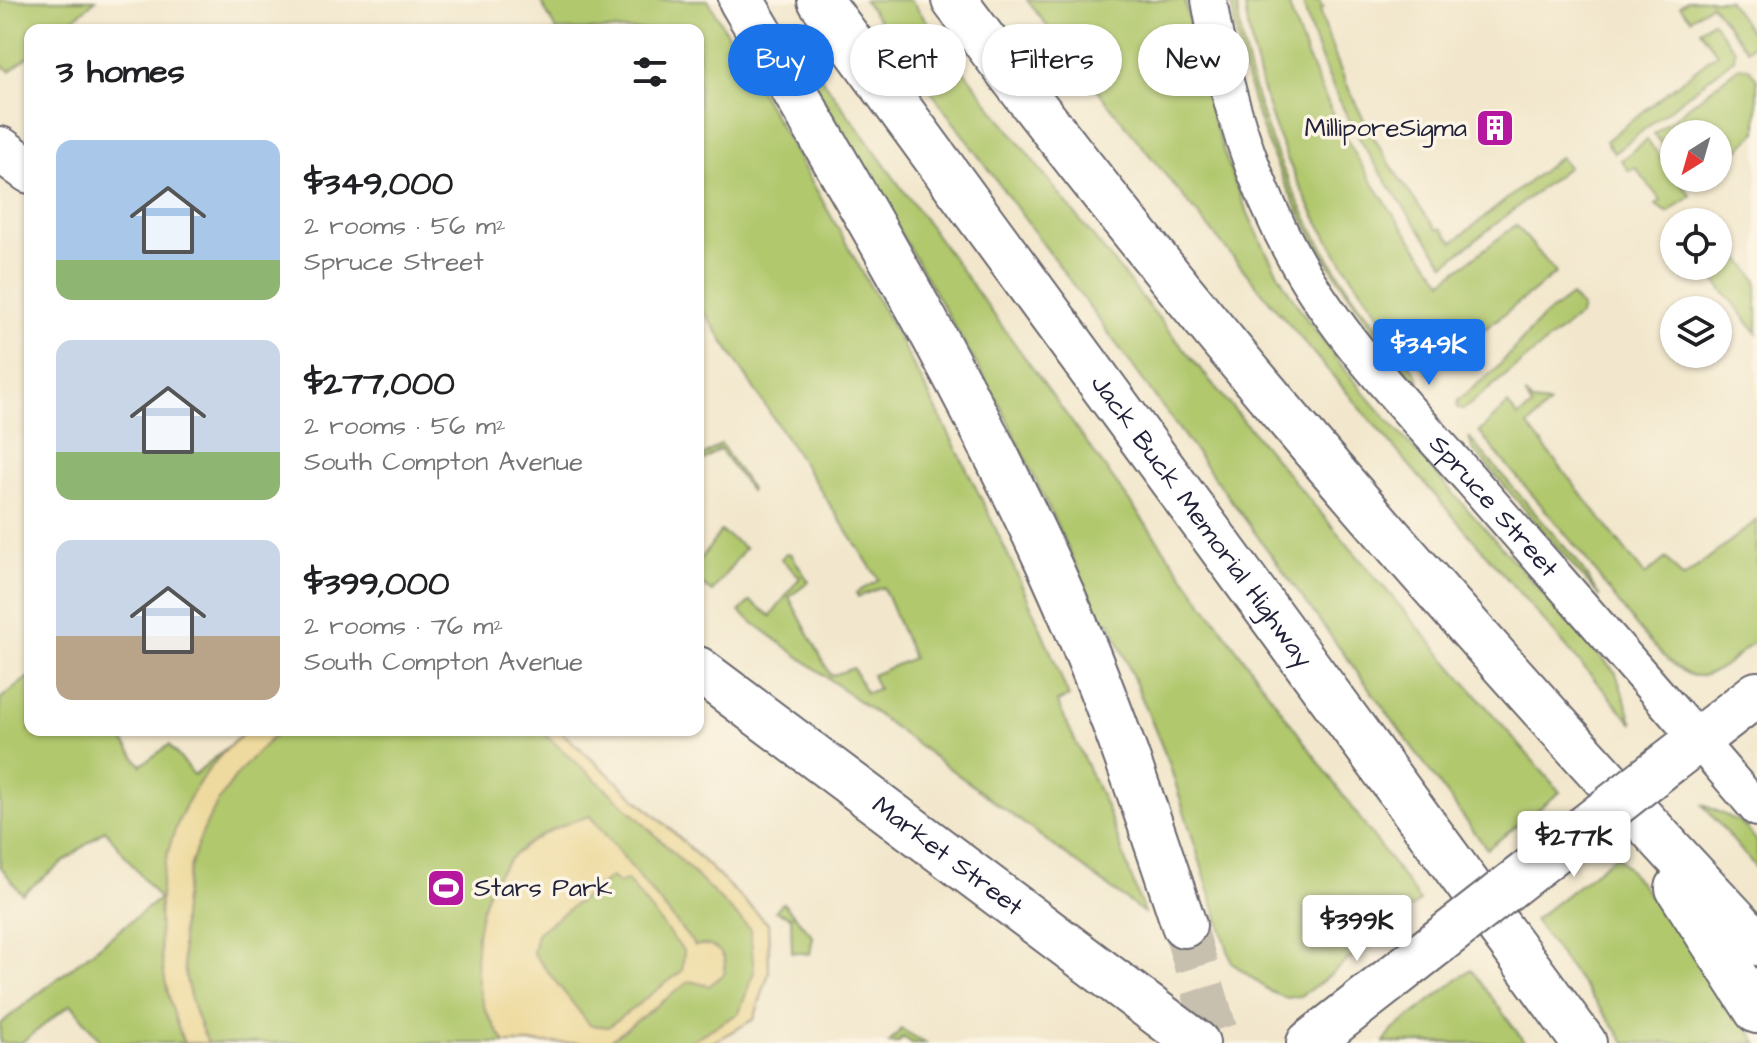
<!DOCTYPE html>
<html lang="en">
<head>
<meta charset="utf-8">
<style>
  :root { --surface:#fff; --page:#f6f6f6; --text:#202124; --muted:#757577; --accent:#1a73e8 }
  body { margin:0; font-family:"Architects Daughter",sans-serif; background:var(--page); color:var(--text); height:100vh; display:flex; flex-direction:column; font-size:30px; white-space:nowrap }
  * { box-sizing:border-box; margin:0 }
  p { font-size:26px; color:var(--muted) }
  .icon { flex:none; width:44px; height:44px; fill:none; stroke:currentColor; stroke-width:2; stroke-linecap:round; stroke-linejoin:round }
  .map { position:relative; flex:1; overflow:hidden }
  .drawer { position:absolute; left:24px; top:24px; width:680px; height:712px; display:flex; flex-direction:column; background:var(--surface); border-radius:16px; box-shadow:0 2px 6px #0004 }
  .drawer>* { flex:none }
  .guide { position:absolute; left:728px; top:24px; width:760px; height:72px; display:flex; gap:16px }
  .needle { width:52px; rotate:217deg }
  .buttons { position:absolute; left:1660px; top:120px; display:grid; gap:16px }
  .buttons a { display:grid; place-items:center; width:72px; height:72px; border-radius:50%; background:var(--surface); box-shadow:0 2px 6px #0004; font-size:40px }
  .price { position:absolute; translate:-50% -68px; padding:0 18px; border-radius:8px; background:#fff; color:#222; font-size:26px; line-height:52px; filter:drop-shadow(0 2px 4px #0008) }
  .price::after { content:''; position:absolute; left:50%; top:48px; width:24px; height:18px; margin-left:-12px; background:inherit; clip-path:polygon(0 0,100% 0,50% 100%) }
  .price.active { background:var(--accent); color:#fff }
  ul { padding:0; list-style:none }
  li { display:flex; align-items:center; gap:24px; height:200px; padding:0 32px }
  li span { display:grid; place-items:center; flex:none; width:224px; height:160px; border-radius:16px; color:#555 }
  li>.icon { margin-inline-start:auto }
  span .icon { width:96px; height:96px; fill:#fffc; stroke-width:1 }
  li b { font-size:34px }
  h2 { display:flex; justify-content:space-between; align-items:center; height:96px; padding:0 32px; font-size:34px }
  .chip { padding:0 28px; border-radius:36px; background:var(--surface); box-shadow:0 2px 6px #0004; font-size:28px; line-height:72px }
  .chip.active { background:var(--accent); color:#fff }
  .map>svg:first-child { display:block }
  .green { fill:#b1c86d; stroke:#6a7554; stroke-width:2 }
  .sand { fill:#eeda9e; stroke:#887e6c; stroke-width:2; fill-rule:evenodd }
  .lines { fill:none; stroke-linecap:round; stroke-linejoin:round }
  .highway-tunnel { stroke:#c8c0af; stroke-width:44; stroke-dasharray:44 22; stroke-linecap:butt }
  .street-casing { stroke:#6b676e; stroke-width:38 }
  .secondary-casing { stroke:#6b676e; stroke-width:48 }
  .primary-casing { stroke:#6b676e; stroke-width:48 }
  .highway-casing { stroke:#6b676e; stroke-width:48 }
  .street { stroke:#fff; stroke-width:34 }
  .secondary { stroke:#fff; stroke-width:44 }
  .primary { stroke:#fff; stroke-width:44 }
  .highway { stroke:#fff; stroke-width:44 }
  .secondary-bridge-casing { stroke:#6b676e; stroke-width:48; stroke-linecap:butt }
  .secondary-bridge { stroke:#fff; stroke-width:44 }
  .labels { text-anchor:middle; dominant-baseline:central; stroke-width:7; stroke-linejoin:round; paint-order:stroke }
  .poi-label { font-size:26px; fill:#22223b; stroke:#fcf5e5; text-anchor:end }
  .street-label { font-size:26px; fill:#22223b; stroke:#fcf5e5 }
</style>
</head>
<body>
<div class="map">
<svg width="1757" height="1043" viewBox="0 0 1757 1043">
  <rect width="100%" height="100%" fill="#fcf5e5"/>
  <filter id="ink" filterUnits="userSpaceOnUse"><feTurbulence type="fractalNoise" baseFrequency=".0125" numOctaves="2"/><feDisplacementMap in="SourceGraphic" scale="16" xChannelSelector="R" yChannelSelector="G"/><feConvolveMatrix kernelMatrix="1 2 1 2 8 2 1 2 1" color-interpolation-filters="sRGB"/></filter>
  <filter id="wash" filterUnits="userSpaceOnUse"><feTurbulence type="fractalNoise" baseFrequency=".006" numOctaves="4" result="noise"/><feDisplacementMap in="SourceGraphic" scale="32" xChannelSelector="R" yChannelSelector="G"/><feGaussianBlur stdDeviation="1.8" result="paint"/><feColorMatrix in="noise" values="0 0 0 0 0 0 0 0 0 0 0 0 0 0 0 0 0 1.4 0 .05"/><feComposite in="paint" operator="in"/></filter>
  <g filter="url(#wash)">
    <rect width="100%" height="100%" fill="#f2e7cc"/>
    <path class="green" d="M 0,0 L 96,0 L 60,30 L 30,30 L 30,55 L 10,71 L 0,64 Z
      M 540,0 L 708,0 C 837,227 973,453 1069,697 L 1057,702 L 1106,806 L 1144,913 L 739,612 L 750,601 L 771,616 L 800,577 L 781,559 L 786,553 L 791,554 L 809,582 L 789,597 L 831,676 L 853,668 L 866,693 L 878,689 L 872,675 L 913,658 L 883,587 L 858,597 L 856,593 L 879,580 L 706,315 L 698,308 L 698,30 L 556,30 Z
      M 864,0 L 911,0 C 1114,275 1336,533 1560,792 L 1487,849 Z
      M 1027,0 L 1185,0 C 1202,96 1230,189 1279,275 C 1316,340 1367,396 1416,452 C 1482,526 1549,600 1616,673 L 1633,724 C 1427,486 1219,250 1027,0 Z
      M 1231,0 L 1236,0 C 1249,106 1293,206 1352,294 C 1372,324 1403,349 1420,381 L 1414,379 C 1321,270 1249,145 1231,0 Z
      M 1287,0 C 1322,110 1373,192 1443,281 L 1516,225 L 1556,273 L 1428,374 C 1332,263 1267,155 1245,8 Z
      M 1302,0 L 1318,0 L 1324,8 L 1320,9 C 1342,92 1385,163 1437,230 L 1441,228 L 1453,242 L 1560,157 L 1568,167 L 1445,264 C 1383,181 1328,102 1302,0 Z
      M 1688,0 L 1728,0 L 1757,41 L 1747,50 L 1711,4 L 1691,19 L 1680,6 Z
      M 1712,21 L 1735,50 L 1734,59 L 1614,153 L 1606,141 L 1717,53 L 1700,30 Z
      M 799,47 L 1420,901 L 1319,984 L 1300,996 L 1286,998 L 1271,992 L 1232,963 L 1169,763 L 1110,622 L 1102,621 L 1001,407 L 794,49 Z
      M 1739,67 L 1749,68 L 1757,79 L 1757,132 C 1741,145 1734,159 1718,172 L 1718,134 L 1674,134 L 1674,159 L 1654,134 Z
      M 1647,140 L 1691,196 L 1667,213 L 1656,205 L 1661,201 L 1635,167 L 1629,171 L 1621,160 Z
      M 1718,239 L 1725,239 L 1757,280 L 1757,333 L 1703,266 L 1718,266 Z
      M 1571,296 L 1582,307 L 1580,315 L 1464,409 L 1457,408 L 1458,400 L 1495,370 L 1543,317 Z
      M 1525,394 L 1532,402 L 1549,404 L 1528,426 L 1645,575 L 1666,558 L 1683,578 L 1757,520 L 1757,639 C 1740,652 1718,677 1696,676 C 1665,675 1601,578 1581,553 C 1548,512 1513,473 1479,432 L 1508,404 L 1518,417 L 1532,407 Z
      M 1469,437 L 1577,561 L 1600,597 L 1472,448 Z
      M 721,444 L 751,489 L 750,491 L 720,449 L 698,464 L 698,455 L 700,458 Z
      M 721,531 L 745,548 L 712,592 L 698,581 L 698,563 Z
      M 30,676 L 30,730 L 131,730 L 121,738 L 141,765 L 169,745 L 194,775 L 248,730 L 559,730 L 670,829 L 768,924 L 769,972 L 754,1019 L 711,1043 L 102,1043 L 71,1004 L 21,1043 L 0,1043 L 0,1024 L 159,899 L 105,830 L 22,894 L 0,866 L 0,699 Z
      M 1702,804 L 1742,823 L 1757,841 L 1757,869 Z
      M 1617,855 L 1727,992 L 1757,1043 L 1626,1043 L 1534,920 Z
      M 783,903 L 813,936 L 810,954 L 792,952 L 791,917 L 775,911 Z
      M 1471,969 L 1525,1043 L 1384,1043 L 1393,1030 Z
      M 901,1029 L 926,1043 L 912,1043 L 903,1037 L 898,1043 L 889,1043 Z"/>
    <path class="sand" d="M 248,730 L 282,730 C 187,805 153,933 208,1043 L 184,1043 C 140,936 151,806 248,730 Z
      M 540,730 L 559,730 L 670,829 L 768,924 L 769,972 L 754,1019 L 711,1043 L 687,1043 L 739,1013 L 754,972 L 750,929 L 633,813 Z
      M 590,816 L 695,946 C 714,942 729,953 724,974 L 709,986 L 690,981 L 607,1043 L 505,1043 C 499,1033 491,1022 486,1011 C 478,994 476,969 476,950 C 479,873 519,836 590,816 ZM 611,877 L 619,883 L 627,880 L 684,952 L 682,971 L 608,1027 L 590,1025 L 533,953 L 537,933 Z"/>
  </g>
  <g filter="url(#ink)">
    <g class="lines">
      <path class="highway-tunnel" d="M 1184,925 L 1219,1043"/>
      <g class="street-casing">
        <g id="street">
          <path id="s1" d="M 1209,0 C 1224,91 1250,177 1294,257 C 1339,339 1409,410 1471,480 C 1566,589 1663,698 1757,809"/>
        </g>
      </g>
      <g class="secondary-casing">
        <path id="secondary" d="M 1669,762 L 1757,694
          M 1309,1043 L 1437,943"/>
      </g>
      <g class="primary-casing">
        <g id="primary">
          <path d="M 0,149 L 30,171"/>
          <path id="s2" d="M 698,669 L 1197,1043"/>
        </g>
      </g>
      <g class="highway-casing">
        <g id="highway">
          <path d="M 741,0 C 851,187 963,376 1053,574 C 1105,688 1145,807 1184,925"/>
          <path id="s3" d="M 820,0 L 1584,1043"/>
          <path d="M 954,0 C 1201,332 1476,641 1757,943"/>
          <path d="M 1678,888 L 1757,1011"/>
        </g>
      </g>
      <use href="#street" class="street"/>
      <use href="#secondary" class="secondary"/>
      <use href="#primary" class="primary"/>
      <use href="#highway" class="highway"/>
      <g class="secondary-bridge-casing">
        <path id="secondary-bridge" d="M 1437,943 L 1669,762"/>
      </g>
      <use href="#secondary-bridge" class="secondary-bridge"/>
    </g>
  </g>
  <defs>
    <g id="building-square" transform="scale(2)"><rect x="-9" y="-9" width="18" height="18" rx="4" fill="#b5179e" stroke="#fcf5e5"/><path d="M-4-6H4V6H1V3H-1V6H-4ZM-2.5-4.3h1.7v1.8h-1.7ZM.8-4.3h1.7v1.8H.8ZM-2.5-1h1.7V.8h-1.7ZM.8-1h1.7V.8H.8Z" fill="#fff"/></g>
    <g id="stadium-square" transform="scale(2)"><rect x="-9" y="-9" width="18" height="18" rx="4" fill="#b5179e" stroke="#fcf5e5"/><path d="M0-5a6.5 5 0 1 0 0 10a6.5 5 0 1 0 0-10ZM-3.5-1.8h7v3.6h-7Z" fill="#fff"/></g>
  </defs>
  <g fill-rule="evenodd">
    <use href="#building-square" x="1495" y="128"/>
    <use href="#stadium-square" x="446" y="888"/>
  </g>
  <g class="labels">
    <g class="poi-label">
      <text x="1467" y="128">MilliporeSigma</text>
      <text x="474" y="888" text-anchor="start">Stars Park</text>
    </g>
    <g class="street-label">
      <text stroke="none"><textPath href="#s1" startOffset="592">Spruce Street</textPath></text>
      <text stroke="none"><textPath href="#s3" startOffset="646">Jack Buck Memorial Highway</textPath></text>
      <text stroke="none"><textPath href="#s2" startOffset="312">Market Street</textPath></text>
    </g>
  </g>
</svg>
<div class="buttons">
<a><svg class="needle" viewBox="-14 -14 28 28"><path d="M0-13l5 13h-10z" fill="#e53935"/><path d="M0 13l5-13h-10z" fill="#757577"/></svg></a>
<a><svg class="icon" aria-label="locate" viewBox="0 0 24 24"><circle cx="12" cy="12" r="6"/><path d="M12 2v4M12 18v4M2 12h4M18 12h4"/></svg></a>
<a><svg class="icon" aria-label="layers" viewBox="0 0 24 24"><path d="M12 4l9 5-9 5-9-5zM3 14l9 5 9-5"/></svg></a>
</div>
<b class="price active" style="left:1429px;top:387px">$349K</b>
<b class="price" style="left:1574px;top:879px">$277K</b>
<b class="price" style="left:1357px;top:963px">$399K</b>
<div class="guide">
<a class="chip active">Buy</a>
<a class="chip">Rent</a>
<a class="chip">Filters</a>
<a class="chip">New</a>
</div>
<section class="drawer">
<h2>3 homes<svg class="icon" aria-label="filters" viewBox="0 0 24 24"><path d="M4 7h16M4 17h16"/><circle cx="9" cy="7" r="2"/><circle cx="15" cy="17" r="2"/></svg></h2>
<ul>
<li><span style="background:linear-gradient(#a9c7e8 75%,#8fb573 0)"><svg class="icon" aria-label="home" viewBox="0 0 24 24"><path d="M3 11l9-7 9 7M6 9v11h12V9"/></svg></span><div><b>$349,000</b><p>2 rooms · 56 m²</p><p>Spruce Street</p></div></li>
<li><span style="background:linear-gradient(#c9d6e8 70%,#8fb573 0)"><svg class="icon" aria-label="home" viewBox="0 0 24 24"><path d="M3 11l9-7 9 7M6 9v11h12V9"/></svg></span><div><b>$277,000</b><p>2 rooms · 56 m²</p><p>South Compton Avenue</p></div></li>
<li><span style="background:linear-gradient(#c9d6e8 60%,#b9a48a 0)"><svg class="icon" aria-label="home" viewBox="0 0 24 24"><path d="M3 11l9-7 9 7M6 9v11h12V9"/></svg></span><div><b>$399,000</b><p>2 rooms · 76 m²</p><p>South Compton Avenue</p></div></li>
</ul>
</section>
</div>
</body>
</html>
